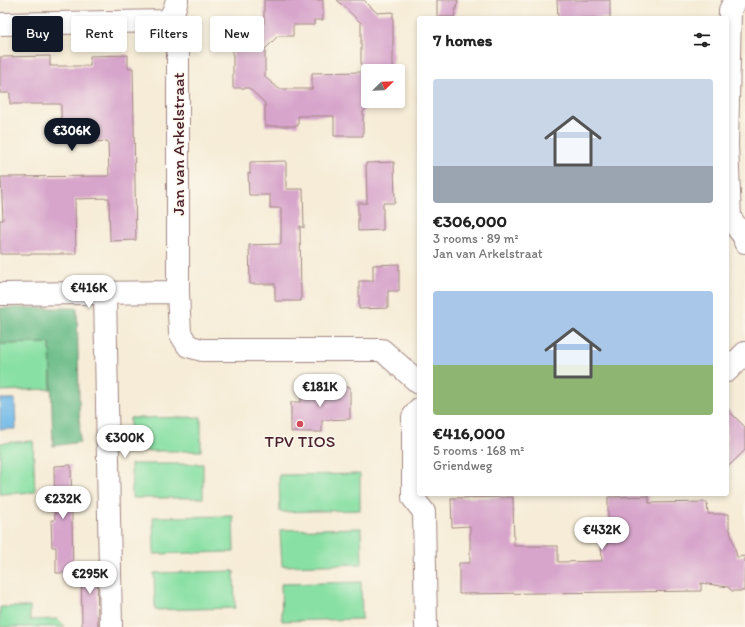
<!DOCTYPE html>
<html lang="en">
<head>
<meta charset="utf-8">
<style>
  :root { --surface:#fff; --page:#f6f6f6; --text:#222; --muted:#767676; --accent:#111827 }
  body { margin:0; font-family:Itim,sans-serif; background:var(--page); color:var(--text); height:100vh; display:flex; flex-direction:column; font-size:15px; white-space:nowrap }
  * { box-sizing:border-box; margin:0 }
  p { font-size:13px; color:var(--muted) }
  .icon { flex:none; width:22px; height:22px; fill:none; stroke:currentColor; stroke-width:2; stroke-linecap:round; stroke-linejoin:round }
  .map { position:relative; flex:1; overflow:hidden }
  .drawer { position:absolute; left:417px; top:16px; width:312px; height:480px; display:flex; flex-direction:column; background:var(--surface); border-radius:4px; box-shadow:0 2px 6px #0003 }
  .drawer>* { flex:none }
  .banner { position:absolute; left:12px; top:16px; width:345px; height:36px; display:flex; gap:8px }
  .needle { width:26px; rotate:67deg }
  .tools { position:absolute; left:361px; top:64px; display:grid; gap:8px }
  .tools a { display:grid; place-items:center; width:44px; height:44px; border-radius:4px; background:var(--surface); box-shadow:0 2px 6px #0003; font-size:20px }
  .price { position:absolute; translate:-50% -34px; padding:0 9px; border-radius:14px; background:#fff; color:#222; font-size:13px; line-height:26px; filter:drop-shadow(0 1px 2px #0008) }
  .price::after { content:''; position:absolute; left:50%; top:24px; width:12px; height:9px; margin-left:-6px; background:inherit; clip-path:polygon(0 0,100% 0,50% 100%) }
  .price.active { background:var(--accent); color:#fff }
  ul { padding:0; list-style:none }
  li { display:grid; align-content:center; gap:8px; height:212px; padding:0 16px }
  li span { display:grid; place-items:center; height:124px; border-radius:4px; color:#555 }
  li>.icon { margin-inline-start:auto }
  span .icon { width:72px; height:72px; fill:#fffc; stroke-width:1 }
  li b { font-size:17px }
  h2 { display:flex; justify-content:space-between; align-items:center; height:48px; padding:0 16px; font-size:17px }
  .pill { padding:0 14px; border-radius:4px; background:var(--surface); box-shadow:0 2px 6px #0003; font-size:14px; line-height:36px }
  .pill.active { background:var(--accent); color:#fff }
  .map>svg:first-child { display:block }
  .green { fill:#89e0a4; stroke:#6a8068 }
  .forest { fill:#6ebe8a; stroke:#5c6e5a }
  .water { fill:#6eb8e7; stroke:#5c6c89 }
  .building { fill:#d7a4cb }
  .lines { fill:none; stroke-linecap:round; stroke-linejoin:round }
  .minor-casing { stroke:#a08681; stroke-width:24 }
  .minor { stroke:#fff; stroke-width:22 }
  .poi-dot { fill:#d1495b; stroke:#fbf7ec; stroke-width:1.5 }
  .labels { text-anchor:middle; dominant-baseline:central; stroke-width:3; stroke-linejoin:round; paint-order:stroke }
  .street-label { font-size:17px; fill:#4a1f2b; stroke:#fbf7ec }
  .poi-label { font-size:17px; fill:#4a1f2b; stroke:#fbf7ec }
</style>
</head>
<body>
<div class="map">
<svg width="745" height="627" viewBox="0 0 745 627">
  <rect width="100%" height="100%" fill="#fbf7ec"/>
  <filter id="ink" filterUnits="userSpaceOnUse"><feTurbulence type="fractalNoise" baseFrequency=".025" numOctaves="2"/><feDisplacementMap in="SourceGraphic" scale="8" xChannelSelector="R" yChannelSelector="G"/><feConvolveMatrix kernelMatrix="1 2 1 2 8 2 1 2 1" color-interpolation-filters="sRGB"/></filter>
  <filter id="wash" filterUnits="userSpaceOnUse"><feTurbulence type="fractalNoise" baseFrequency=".012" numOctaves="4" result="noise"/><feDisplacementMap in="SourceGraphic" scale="16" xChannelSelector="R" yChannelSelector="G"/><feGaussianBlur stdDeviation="0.9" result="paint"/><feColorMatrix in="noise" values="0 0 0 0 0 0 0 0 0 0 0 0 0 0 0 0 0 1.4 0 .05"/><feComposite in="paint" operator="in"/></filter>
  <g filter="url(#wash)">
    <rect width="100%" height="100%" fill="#f6ecd7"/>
    <path class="green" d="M 50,343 L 51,389 L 0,391 L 0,344 Z
      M 201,417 L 201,451 L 130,451 L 130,418 Z
      M 33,441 L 35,492 L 0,494 L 0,443 Z
      M 131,464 L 203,464 L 203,498 L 132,498 Z
      M 360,474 L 360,510 L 280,512 L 279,475 Z
      M 233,516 L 234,552 L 154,554 L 153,517 Z
      M 361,528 L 362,564 L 282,566 L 280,530 Z
      M 234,571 L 235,608 L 155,610 L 154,573 Z
      M 361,582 L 362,619 L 282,621 L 281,584 Z
      M 0,607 L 30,607 L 30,620 L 58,619 L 65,627 L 0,627 Z"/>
    <path class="forest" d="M 0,308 L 77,308 L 80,442 L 53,446 L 50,343 L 0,344 Z"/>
    <path class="water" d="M 0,399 L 15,399 L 16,429 L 0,429 Z"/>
    <g id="blocks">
      <path class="building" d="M 264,0 L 323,0 L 323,20 L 314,20 L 314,25 L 293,25 L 293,36 L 278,36 L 265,49 L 265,77 L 279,89 L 312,89 L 312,73 L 361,72 L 361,23 L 337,0 L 364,0 L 377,13 L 393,12 L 393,71 L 368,71 L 368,101 L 373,101 L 363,112 L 363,136 L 334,136 L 334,116 L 298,116 L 298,126 L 265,126 L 265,103 L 249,88 L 233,88 L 233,39 L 248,39 L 264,23 Z
        M 437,0 L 458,0 L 454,17 L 437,17 Z
        M 557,0 L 610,0 L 610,18 L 558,18 Z
        M 128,55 L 128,68 L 133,68 L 136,240 L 110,241 L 109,198 L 75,199 L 76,254 L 0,254 L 0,220 L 3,220 L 1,177 L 109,176 L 108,141 L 93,142 L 93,134 L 61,134 L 61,104 L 10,104 L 10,93 L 0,93 L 0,57 L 50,56 L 50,66 L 90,66 L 90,56 Z
        M 286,161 L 286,189 L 303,189 L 304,228 L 300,226 L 301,301 L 275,301 L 275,284 L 250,284 L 249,245 L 281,244 L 281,208 L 270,208 L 270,195 L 249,195 L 248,173 L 250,174 L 250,162 Z
        M 394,162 L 395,203 L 383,203 L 383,230 L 358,231 L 358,203 L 367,203 L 366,163 Z
        M 399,264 L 399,291 L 388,291 L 388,308 L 359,309 L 359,281 L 373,281 L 373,265 Z
        M 350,387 L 350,419 L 322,420 L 322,432 L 291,432 L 291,402 L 301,402 L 301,388 Z
        M 727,409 L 745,427 L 745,450 L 727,468 Z
        M 71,465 L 73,573 L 56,573 L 56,547 L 52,547 L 51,520 L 55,520 L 54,466 Z
        M 649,496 L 649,503 L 707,502 L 708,514 L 729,514 L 729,526 L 737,557 L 745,556 L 744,591 L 732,591 L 728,587 L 701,583 L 701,591 L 459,594 L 459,563 L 470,563 L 470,526 L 452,527 L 451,498 L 513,497 L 514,546 L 558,546 L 558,562 L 602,561 L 601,545 L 608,545 L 608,497 Z
        M 81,563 L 97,563 L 98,627 L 82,627 Z"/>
    </g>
  </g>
  <g filter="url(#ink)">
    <use href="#blocks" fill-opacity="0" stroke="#a08681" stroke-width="1"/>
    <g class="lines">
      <g class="minor-casing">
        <path id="minor" d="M 177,0 L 174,10 L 168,21 L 175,35 L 178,52 L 178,292 L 180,333 L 188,346 L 202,350 L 382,350 L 419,383
          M 735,0 L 730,10 L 727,145 L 730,218 L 745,238 L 745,242
          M 0,24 L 168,21
          M 105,292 L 111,627
          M 0,294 L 178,292
          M 727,371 L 745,353
          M 419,409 L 413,417 L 413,498 L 424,512 L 426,627"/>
      </g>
      <use href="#minor" class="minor"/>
    </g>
  </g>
  <circle class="poi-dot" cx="300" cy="424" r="4"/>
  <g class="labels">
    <g class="street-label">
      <text transform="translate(178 144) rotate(-90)">Jan van Arkelstraat</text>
    </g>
    <g class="poi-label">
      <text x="300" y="441">TPV TIOS</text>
    </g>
  </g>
</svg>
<div class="tools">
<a><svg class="needle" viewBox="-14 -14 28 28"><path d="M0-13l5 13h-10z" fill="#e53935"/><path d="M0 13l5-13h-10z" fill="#767676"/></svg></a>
</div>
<b class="price active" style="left:72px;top:152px">€306K</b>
<b class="price" style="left:89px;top:309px">€416K</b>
<b class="price" style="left:320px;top:408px">€181K</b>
<b class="price" style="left:125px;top:459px">€300K</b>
<b class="price" style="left:63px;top:520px">€232K</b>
<b class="price" style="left:602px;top:551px">€432K</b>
<b class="price" style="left:90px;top:595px">€295K</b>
<div class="banner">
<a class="pill active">Buy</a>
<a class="pill">Rent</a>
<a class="pill">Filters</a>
<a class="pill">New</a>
</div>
<section class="drawer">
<h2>7 homes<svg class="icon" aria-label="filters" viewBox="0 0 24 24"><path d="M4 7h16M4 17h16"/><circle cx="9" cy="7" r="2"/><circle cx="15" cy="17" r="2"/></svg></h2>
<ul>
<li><span style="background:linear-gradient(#c9d6e8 70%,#9aa5b1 0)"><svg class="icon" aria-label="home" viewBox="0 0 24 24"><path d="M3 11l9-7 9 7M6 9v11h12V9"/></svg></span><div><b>€306,000</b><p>3 rooms · 89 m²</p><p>Jan van Arkelstraat</p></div></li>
<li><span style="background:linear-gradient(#a9c7e8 60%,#8fb573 0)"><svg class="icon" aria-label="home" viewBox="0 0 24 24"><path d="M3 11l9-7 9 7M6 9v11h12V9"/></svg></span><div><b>€416,000</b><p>5 rooms · 168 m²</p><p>Griendweg</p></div></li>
</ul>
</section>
</div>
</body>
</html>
